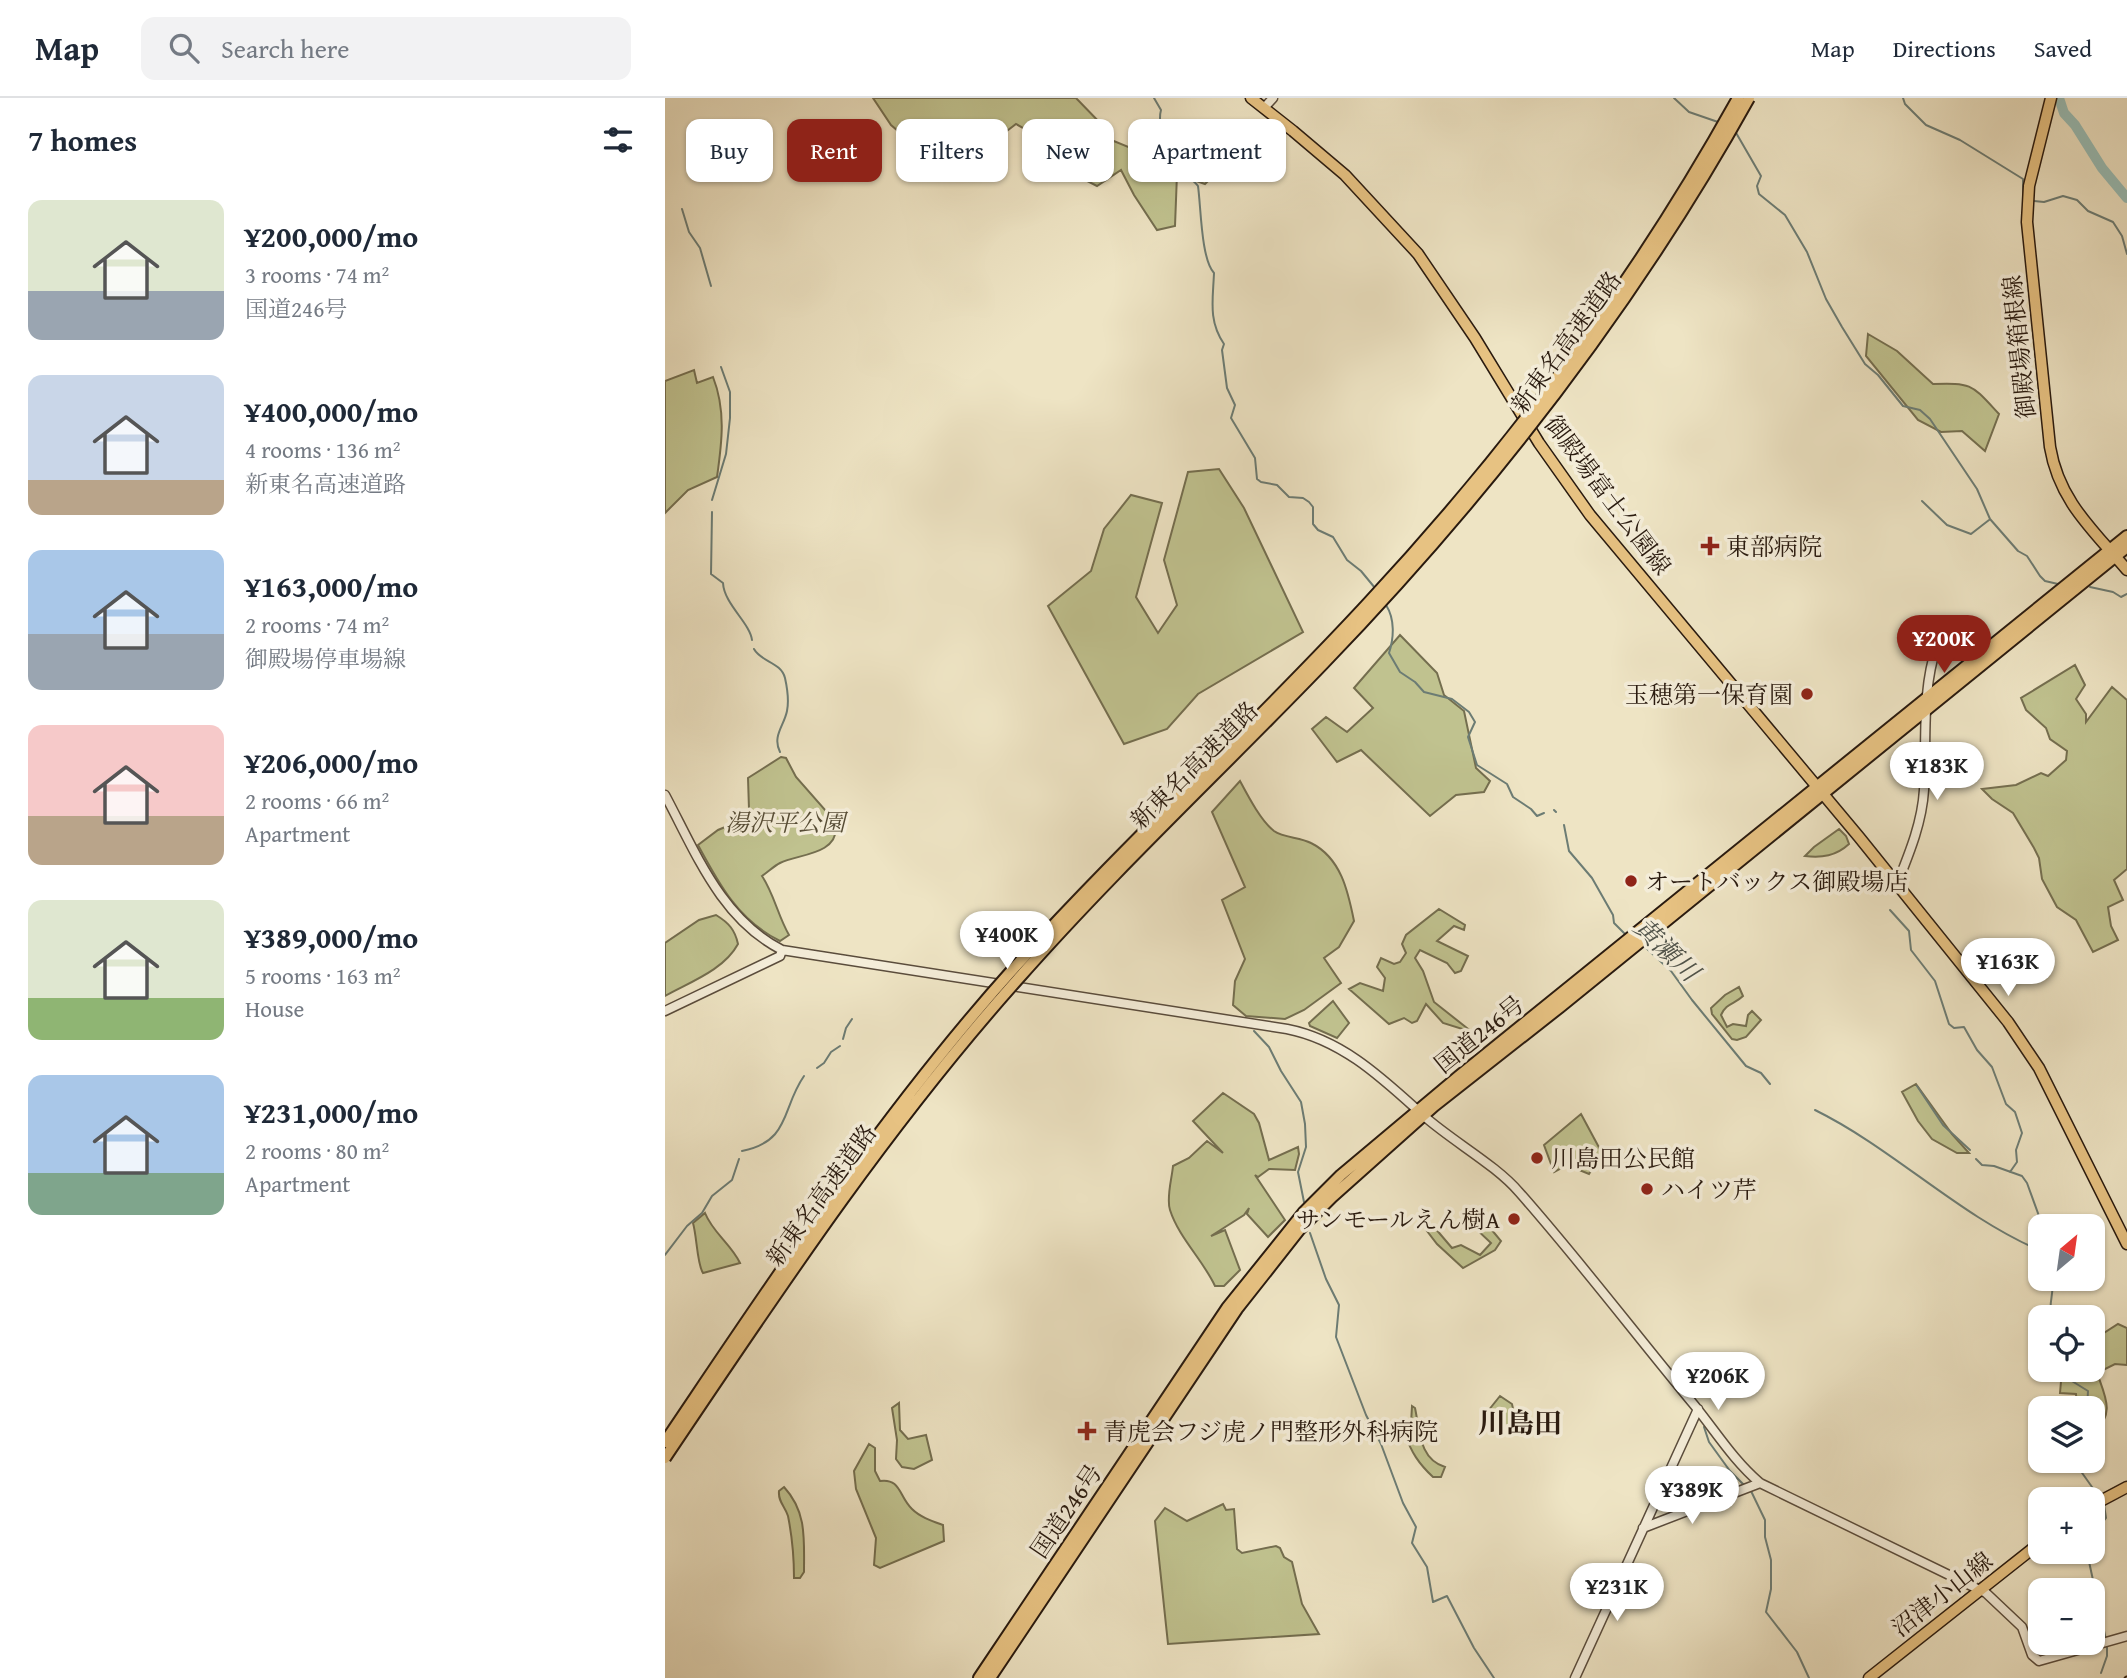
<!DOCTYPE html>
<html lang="en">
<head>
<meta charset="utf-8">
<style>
  :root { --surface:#fff; --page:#f2f2f3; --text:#1f2937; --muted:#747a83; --line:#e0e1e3; --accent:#8f2418 }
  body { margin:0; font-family:"Gentium Book Plus","Noto Serif JP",serif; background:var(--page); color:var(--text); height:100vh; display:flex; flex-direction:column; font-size:26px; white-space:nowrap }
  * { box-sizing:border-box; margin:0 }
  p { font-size:23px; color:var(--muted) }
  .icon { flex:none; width:38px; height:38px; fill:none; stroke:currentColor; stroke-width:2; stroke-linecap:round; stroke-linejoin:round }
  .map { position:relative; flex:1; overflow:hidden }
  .details { display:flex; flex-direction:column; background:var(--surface); width:665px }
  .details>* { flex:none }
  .top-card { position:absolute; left:21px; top:21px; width:665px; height:63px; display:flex; gap:14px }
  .needle { width:46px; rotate:29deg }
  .controls { position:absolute; left:1363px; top:1116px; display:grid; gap:14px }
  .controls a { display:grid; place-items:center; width:77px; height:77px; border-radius:14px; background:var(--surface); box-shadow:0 2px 5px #0004; font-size:35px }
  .price { position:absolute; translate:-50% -60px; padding:0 16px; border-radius:24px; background:#fff; color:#222; font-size:23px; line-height:46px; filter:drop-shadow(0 2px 4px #0008) }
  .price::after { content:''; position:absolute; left:50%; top:42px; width:21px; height:16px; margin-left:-10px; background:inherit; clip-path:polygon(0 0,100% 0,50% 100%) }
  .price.active { background:var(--accent); color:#fff }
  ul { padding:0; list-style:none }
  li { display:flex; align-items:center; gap:21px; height:175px; padding:0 28px }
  li span { display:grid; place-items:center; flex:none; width:196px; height:140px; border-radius:14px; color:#555 }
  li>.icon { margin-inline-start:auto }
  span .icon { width:84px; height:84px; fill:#fffc; stroke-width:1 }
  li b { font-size:30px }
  h2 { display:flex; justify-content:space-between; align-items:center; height:84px; padding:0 28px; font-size:30px }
  .pill { padding:0 24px; border-radius:14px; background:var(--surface); box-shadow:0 2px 5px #0004; font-size:24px; line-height:63px }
  .pill.active { background:var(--accent); color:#fff }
  header { display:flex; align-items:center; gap:42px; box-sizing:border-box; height:98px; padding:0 35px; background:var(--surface); border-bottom:2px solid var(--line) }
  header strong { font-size:33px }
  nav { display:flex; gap:38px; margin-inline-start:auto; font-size:24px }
  .search { width:490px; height:63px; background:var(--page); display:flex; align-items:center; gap:18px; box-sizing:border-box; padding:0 24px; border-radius:14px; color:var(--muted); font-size:26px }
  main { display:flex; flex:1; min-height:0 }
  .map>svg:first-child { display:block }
  .green { fill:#c0c28f; stroke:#746e4f; stroke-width:2 }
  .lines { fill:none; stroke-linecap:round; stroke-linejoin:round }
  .stream { stroke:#6c7c74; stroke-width:2 }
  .river { stroke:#99beb7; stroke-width:10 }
  .minor-casing { stroke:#5a4c3c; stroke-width:11 }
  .major-casing { stroke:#291a0f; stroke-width:13 }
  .highway-casing { stroke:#291a0f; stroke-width:14 }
  .minor { stroke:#f4edd9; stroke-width:8 }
  .major { stroke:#e7c282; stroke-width:10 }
  .highway { stroke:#e7c282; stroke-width:10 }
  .rail { stroke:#291a0f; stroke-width:2; stroke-dasharray:12 12; stroke-linecap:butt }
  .highway-bridge-casing { stroke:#291a0f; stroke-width:14; stroke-linecap:butt }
  .highway-bridge { stroke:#e7c282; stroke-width:10 }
  .poi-dot { fill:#8f2418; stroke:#f4edd9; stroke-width:2.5 }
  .labels { text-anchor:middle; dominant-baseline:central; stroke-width:7; stroke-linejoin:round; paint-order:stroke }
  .street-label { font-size:24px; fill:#291a0f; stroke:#f4edd9 }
  .poi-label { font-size:24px; fill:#291a0f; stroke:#f4edd9; text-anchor:start }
  .park-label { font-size:24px; font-style:italic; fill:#564c35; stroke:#f4edd9 }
  .water-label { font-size:26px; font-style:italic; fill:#50534a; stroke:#f4edd9 }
  .quarter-label { font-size:28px; font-weight:bold; fill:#291a0f; stroke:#f4edd9 }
</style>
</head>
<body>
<header>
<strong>Map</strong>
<div class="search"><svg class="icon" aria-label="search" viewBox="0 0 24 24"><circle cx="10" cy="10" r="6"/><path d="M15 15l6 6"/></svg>Search here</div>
<nav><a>Map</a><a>Directions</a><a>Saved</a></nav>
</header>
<main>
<section class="details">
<h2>7 homes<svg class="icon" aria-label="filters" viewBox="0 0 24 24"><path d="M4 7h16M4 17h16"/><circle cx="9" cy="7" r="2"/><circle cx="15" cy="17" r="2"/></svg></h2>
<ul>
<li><span style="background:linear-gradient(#dfe7d0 65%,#9aa5b1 0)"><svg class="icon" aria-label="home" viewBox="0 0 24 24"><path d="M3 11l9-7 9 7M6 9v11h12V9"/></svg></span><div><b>¥200,000/mo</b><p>3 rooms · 74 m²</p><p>国道246号</p></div></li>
<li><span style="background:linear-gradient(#c9d6e8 75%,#b9a48a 0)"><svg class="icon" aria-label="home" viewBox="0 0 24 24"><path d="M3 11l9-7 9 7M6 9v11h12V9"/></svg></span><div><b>¥400,000/mo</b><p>4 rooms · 136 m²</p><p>新東名高速道路</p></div></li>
<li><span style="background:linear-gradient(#a9c7e8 60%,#9aa5b1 0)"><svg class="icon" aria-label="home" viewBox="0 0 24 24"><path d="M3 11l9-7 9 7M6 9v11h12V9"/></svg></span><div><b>¥163,000/mo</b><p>2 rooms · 74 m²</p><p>御殿場停車場線</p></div></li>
<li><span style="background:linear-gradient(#f6c9c9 65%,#b9a48a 0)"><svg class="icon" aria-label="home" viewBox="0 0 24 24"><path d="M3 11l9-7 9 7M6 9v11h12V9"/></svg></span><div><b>¥206,000/mo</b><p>2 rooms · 66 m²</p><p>Apartment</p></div></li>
<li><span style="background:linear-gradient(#dfe7d0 70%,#8fb573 0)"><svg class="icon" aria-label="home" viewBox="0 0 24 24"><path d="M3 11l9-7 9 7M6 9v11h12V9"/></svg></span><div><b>¥389,000/mo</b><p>5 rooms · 163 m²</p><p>House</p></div></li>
<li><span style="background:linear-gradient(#a9c7e8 70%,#7fa58c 0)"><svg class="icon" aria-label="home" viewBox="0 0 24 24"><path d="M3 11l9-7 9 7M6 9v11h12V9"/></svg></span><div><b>¥231,000/mo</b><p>2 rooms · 80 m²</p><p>Apartment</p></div></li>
</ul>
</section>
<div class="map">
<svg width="1462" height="1580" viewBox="0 0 1462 1580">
  <rect width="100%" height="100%" fill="#eee4c4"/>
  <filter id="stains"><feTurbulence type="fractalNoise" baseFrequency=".00286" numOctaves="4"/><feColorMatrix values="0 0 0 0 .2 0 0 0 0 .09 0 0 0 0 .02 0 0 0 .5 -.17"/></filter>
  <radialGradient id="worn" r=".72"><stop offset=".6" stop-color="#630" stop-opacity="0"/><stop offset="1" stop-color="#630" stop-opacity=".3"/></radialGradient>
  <path class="green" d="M 208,0 L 411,0 L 439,29 L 439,39 L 468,51 L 493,37 L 517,50 L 542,49 L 558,68 L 540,86 L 512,76 L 510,128 L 492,132 L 469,97 L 456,72 L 432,88 L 422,83 L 379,42 L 351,26 L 308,59 L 291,40 L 275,33 L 246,44 L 226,27 Z
    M 1203,236 L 1232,253 L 1268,286 C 1308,285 1306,286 1334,316 L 1320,353 L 1297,333 L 1276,334 L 1253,322 L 1201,258 Z
    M 29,272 L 32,285 L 48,279 C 61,312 57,344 52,379 L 23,392 L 0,415 L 0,283 Z
    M 554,371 L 579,410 L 638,534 L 533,596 L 502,631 L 459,646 L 383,508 L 426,473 L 439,431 L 466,397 L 497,405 L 471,499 L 493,535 L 512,507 L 499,462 L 523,374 Z
    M 735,537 L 772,575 L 779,597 L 799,613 L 811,670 L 825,683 L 819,694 L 791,697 L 765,718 L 696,652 L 672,664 L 647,631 L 661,619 L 682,634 L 708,610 L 689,590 Z
    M 1410,567 L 1420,587 L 1411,601 L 1421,616 L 1421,624 L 1447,589 L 1462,602 L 1462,771 L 1449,782 L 1458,802 L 1443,809 L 1446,828 L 1453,842 L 1428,854 L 1411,822 L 1392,809 L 1377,781 L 1374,760 L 1369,750 L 1348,715 L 1327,701 L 1317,691 L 1351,687 L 1376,675 L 1383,678 L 1401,662 L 1402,653 L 1385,641 L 1381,630 L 1361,612 L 1356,600 Z
    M 116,659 L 121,660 L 131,679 L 160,712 C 168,716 171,720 171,729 C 172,757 133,756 115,765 C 109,768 103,774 97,778 C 109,796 113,818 124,837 L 115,843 C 73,822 54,786 33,747 L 53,732 L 82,720 L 84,711 L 83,680 Z
    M 575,683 C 583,698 596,723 609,733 C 619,740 635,739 646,745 C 676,760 683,793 689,823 L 674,849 L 659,860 L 676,885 L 639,912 L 620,921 L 581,918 L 568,907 L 570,883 L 580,861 L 557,802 L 580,789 L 547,714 Z
    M 1174,731 L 1181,738 L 1184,746 C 1171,758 1157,760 1140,758 L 1149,749 Z
    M 774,811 L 800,827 L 799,832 L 789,828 L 772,843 L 803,858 L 796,873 L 790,875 L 782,865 L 755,852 L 750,860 L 758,873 L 769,904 L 807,934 L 778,925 L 761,906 L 752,923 L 747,925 L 739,920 L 724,926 L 684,891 L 695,885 L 718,893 L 720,880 L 712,869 L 716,860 L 729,866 L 735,864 L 741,855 L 737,846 L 741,837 Z
    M 51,817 C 64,825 70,832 73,846 C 59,872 25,884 0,898 L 0,845 L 34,822 Z
    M 1074,889 L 1078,898 C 1070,906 1061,905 1056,917 L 1062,929 L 1068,926 L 1081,928 L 1083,917 L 1087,913 L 1096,922 L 1081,939 L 1072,942 L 1067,941 L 1047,916 L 1046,910 L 1060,897 Z
    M 668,903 L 684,925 L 672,940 L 645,928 L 644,925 Z
    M 1251,986 L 1287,1036 L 1304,1055 L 1292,1055 L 1267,1041 L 1253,1023 L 1237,994 Z
    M 558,995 L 589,1016 L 594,1025 L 604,1062 L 633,1049 L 634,1056 L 630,1072 L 604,1071 L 593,1079 L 590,1077 L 620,1122 L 603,1139 L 582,1116 L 584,1110 L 579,1117 L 546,1138 L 560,1132 L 575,1172 L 559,1188 L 550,1188 C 538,1162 514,1140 505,1112 C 501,1100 507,1080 508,1068 L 524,1060 L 542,1043 L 558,1055 L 528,1023 Z
    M 916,1016 L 937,1055 L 924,1076 L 902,1067 L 889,1074 L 879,1047 Z
    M 40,1115 C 48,1135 66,1146 75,1165 L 38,1175 C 32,1166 32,1139 28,1125 Z
    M 821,1125 L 836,1143 L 830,1152 L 798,1170 L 772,1146 L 762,1133 L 770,1130 L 787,1150 L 796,1147 L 815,1157 L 826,1145 L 809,1129 Z
    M 1453,1226 L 1462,1230 L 1462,1267 L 1450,1266 L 1432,1275 C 1440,1298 1451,1317 1428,1335 L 1428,1311 L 1412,1311 L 1411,1296 L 1395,1295 L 1397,1272 L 1428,1272 L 1428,1242 Z
    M 835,1298 L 847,1306 L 850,1320 L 858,1324 C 845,1330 832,1336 820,1326 L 819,1318 Z
    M 234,1305 L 235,1332 L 243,1341 L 261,1337 L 267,1362 L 249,1371 L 237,1369 L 231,1361 L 232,1342 L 227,1310 Z
    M 747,1308 L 750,1310 C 755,1333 754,1361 780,1369 L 776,1379 L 768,1379 C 754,1366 746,1354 740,1336 L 746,1326 Z
    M 204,1346 L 210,1350 L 210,1373 L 215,1383 C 236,1380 234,1399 247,1411 C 255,1419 267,1423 278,1427 L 279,1443 L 215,1470 L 209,1467 L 211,1440 L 191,1391 L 189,1373 Z
    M 119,1389 C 142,1414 139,1441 139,1474 L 135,1480 L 129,1480 C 129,1459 127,1438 123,1418 C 120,1408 113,1404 114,1393 Z
    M 558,1406 L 561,1412 L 569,1411 L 572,1451 L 577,1455 L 611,1448 L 615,1450 L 619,1459 L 627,1464 L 637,1506 L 654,1536 L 503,1546 L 490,1423 L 500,1410 L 522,1423 Z"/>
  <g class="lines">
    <path class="stream" d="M 489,0 L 496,12 C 492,26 502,59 512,70 C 519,77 527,80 533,88 C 536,109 536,161 549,175 C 548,201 543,223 559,246 L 557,252 L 562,290 L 570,307 L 566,320 L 590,360 L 592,381 L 596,384 L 612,387 L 624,399 L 638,400 L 644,404 L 648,409 L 648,426 L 653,432 L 668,439 L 682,462 L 696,473 L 710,490
      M 1009,0 L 1024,14 L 1053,24
      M 1238,0 L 1240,6 L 1261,27 L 1295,42 L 1358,81 L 1358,101
      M 1070,33 L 1096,78 L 1092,88 L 1094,96 L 1120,117 L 1142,154 L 1161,201 L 1177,229 L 1200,266 L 1213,277 L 1238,308 L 1255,312 L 1265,321 L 1312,391 L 1325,421 L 1353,453 L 1362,458 L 1375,478 L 1380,483 L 1393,486
      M 1369,103 L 1379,104 L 1398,98 L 1412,102 L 1423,113 L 1448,124 L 1457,138 L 1462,156
      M 17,111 L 24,134 L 35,150 L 46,188
      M 47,402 L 61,356 L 65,320 L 65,294 L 56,269
      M 1257,403 L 1282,427 L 1306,436 L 1324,422
      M 47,414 L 46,476 L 58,485 C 59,506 85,525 87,542
      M 1425,489 L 1448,494 L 1456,499 L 1462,496
      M 721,507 C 730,521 729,540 724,555 L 735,574 L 750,584 L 759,594 L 787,601 L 804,614 L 810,624 L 803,639 L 812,667 L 842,686 L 848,699 L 866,711 L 872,718 L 879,715
      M 89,551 C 96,564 116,564 120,580 C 122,589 124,603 122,613 C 119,628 107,638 115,654
      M 889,712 L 891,714
      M 899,727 L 904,753 L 927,780 L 948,817 L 949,825 L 960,836
      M 1225,812 L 1244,833 L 1246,852 L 1270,883 L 1284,926 L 1289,930 L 1299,929 L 1312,952 L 1327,969 L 1341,1006 L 1350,1014 L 1357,1035 L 1351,1052 L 1352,1064 L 1345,1074
      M 979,848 L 1006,873 L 1027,902 L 1081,968 L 1096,975 L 1105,986
      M 589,933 L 604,949 L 616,973 L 636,1004 L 640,1026 L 641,1049 L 633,1074 L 639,1104
      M 178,941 L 181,930 L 187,921
      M 152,970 L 159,965 L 166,954 L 175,948
      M 1252,988 L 1278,1027 L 1305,1052
      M 1150,1012 C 1229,1051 1294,1118 1376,1153
      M 77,1053 C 126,1043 116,1011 139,978
      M 1311,1061 L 1317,1067 L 1329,1068 L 1357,1078 L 1362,1085 L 1378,1129
      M 645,1135 L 661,1181 L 674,1207 L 671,1239 L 701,1317 L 716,1346 L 738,1405 L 751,1429 L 747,1445 L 762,1469 L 768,1504 L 782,1498 L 809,1550 L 829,1580
      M 0,1157 L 22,1128 L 37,1115 L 47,1098 L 67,1082 L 74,1061
      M 1386,1181 C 1391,1194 1382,1204 1387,1220
      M 1400,1272 L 1402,1280 L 1423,1293 L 1422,1311
      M 1039,1329 L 1044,1344 L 1065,1373 L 1079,1387
      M 1400,1363 L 1415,1372 L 1432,1396
      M 1086,1393 L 1100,1422 L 1100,1439 L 1106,1462 L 1106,1491 L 1101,1514 L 1132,1554 L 1144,1580
      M 1428,1440 L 1429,1435 L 1441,1420 L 1439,1407
      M 1424,1454 L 1423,1459 L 1441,1542
      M 1436,1575 L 1442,1558 L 1442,1548"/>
    <path class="river" d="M 1394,0 L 1399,15 L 1410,27 L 1437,70 L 1462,100"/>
    <g class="minor-casing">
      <path id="minor" d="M 599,10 L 608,0
        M 0,697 C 31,755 56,821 117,852 L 622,931 C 678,942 718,981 759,1018 C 787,1043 831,1067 854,1094 C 915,1163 971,1237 1030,1308 C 1051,1334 1069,1363 1095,1385 L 1321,1495 L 1357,1529 L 1367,1557 L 1374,1563 L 1462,1538
        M 1232,786 C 1244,756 1257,725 1259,692 C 1262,643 1256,594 1272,547
        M 0,913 L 115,858 L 117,852
        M 978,1430 L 1095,1385
        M 910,1580 L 1033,1311"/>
    </g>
    <g class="major-casing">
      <path id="major" d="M 586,0 L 628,33 L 680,77 L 753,156 L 810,240 L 874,345 L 925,417 L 1194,739 L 1343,924 L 1374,970 L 1462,1146
        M 1386,0 L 1364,88 L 1362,124 L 1385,349 C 1394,403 1428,432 1462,472
        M 1428,1407 L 1462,1389
        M 1204,1580 L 1376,1444"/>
    </g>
    <g class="highway-casing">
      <path id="highway" d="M 314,1580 L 562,1210 L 639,1114 L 676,1077 L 794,978 L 1462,438
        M 325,1580 L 572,1211 L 635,1131 L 667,1099 L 769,1008 L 895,909 L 1462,449"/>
    </g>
    <use href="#minor" class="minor"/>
    <use href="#major" class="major"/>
    <use href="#highway" class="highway"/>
    <path class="rail" d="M 1459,1580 L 1462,1578"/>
    <g class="highway-bridge-casing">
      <path id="highway-bridge" d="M 0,1344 C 110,1181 217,1017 349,870 C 464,743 590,628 705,503 C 847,350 972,182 1073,0
        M 0,1360 C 111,1195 220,1030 353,881 C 450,771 557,671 658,566 C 822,396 969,207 1084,0"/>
    </g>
    <use href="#highway-bridge" class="highway-bridge"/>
  </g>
  <g class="poi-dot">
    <path d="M1041.5 437.5h7v7h7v7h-7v7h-7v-7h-7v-7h7z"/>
    <circle cx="1142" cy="596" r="7"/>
    <circle cx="966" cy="783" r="7"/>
    <circle cx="872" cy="1060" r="7"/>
    <circle cx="982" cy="1091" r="7"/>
    <circle cx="849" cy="1121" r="7"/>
    <path d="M418.5 1322.5h7v7h7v7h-7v7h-7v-7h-7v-7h7z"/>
  </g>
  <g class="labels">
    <g class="street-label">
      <text transform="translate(901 244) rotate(-54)">新東名高速道路</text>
      <text transform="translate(1354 249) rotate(-96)">御殿場箱根線</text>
      <text transform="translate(943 397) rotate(53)">御殿場富士公園線</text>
      <text transform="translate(529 667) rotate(-45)">新東名高速道路</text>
      <text transform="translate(814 936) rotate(-39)">国道246号</text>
      <text transform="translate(156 1097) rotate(-54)">新東名高速道路</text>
      <text transform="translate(401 1413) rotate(-56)">国道246号</text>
      <text transform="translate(1277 1496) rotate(-38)">沼津小山線</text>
    </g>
    <g class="poi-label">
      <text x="1061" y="448">東部病院</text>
      <text x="1128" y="596" text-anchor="end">玉穂第一保育園</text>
      <text x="980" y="783">オートバックス御殿場店</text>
      <text x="886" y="1060">川島田公民館</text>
      <text x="996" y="1091">ハイツ芹</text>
      <text x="835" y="1121" text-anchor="end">サンモールえん樹A</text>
      <text x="438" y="1333">青虎会フジ虎ノ門整形外科病院</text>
    </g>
    <g class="park-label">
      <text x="120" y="724">湯沢平公園</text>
    </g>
    <g class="water-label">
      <text transform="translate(1002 851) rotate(44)">黄瀬川</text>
    </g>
    <g class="quarter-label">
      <text x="855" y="1324">川島田</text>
    </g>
  </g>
  <rect width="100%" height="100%" filter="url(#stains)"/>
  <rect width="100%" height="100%" fill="url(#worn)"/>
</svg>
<div class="controls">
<a><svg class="needle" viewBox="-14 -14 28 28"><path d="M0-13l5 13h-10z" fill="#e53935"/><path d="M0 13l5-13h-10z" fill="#747a83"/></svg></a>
<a><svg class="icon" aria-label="locate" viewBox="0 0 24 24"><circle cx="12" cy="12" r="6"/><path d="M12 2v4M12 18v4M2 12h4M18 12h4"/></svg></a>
<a><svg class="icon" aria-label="layers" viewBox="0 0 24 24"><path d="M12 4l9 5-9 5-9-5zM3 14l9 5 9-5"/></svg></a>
<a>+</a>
<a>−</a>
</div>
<b class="price active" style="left:1279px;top:577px">¥200K</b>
<b class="price" style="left:1272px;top:704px">¥183K</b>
<b class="price" style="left:342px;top:873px">¥400K</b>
<b class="price" style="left:1343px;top:900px">¥163K</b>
<b class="price" style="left:1053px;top:1314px">¥206K</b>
<b class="price" style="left:1027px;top:1428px">¥389K</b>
<b class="price" style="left:952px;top:1525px">¥231K</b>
<div class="top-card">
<a class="pill">Buy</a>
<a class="pill active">Rent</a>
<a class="pill">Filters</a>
<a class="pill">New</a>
<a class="pill">Apartment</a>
</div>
</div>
</main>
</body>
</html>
